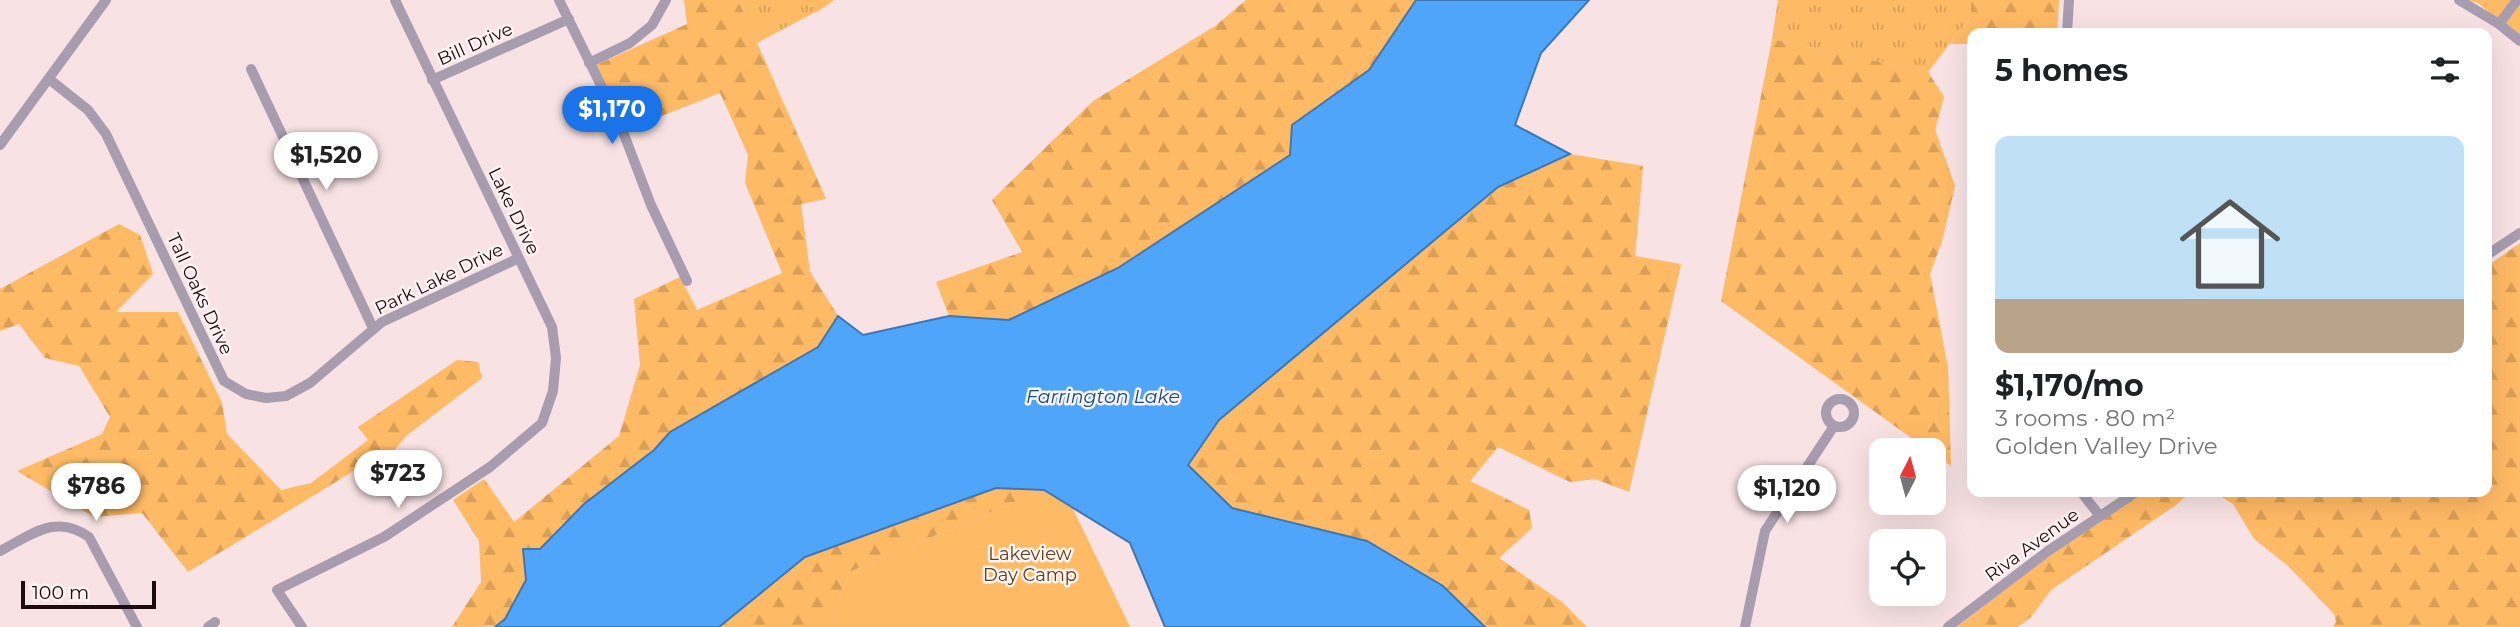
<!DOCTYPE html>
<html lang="en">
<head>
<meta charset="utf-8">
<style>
  :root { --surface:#fff; --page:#f6f6f6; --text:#202124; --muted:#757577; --line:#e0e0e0; --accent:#1a73e8 }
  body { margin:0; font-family:Montserrat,sans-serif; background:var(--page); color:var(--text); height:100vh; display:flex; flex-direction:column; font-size:26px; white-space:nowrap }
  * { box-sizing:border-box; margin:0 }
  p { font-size:23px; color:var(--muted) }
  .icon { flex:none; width:38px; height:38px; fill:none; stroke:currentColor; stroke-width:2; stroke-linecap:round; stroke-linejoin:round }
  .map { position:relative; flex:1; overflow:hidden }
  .details { position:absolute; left:1967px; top:28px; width:525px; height:469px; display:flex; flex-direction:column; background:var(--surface); border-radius:14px; box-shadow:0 7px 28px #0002 }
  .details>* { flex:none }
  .needle { width:46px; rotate:6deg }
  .fabs { position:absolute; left:1869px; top:438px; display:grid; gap:14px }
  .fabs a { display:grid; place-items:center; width:77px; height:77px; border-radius:14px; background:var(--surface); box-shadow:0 7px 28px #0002; font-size:35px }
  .scale { position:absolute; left:21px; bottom:18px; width:135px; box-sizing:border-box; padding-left:7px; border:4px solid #1d0b0e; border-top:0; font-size:19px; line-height:24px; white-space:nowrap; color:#1d0b0e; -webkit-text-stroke:5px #fef2f3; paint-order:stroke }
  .price { position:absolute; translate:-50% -60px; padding:0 16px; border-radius:24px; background:#fff; color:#222; font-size:23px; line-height:46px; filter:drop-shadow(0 2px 4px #0008) }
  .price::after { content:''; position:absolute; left:50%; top:42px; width:21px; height:16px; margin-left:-10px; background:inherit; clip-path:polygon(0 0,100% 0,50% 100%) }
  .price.current { background:var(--accent); color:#fff }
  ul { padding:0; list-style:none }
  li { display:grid; align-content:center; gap:14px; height:371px; padding:0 28px }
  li+li { border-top:2px solid var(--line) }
  li span { display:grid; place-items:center; height:217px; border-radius:14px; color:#555 }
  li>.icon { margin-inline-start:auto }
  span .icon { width:126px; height:126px; fill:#fffc; stroke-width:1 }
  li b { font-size:30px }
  h2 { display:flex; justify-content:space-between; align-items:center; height:84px; padding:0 28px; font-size:30px }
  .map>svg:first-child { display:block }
  .grass { fill:url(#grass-tufts) }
  .forest { fill:url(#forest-firs) }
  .green { fill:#ffba65 }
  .water { fill:#4fa5f9; stroke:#4077b2; stroke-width:2 }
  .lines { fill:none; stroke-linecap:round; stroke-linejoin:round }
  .minor { stroke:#a79daf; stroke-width:10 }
  .labels { text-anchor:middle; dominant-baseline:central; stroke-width:5; stroke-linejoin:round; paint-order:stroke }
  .street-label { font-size:18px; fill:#1d0b0e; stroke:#fef2f3 }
  .park-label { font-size:18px; fill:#5e3f15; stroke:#fef2f3 }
  .water-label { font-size:19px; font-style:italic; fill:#114e84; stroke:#fef2f3 }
</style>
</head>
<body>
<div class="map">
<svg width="2520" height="627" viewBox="0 0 2520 627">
  <defs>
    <pattern id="grass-tufts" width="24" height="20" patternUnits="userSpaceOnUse" patternTransform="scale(1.75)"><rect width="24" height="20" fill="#ffba65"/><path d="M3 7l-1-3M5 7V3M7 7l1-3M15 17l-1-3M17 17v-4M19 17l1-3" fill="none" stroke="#da9f56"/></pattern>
    <pattern id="forest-firs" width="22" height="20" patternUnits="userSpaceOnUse" patternTransform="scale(1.75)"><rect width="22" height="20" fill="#ffba65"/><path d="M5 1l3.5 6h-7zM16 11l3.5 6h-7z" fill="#da9f56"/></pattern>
  </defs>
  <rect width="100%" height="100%" fill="#f8e2e4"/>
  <path class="grass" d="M 738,0 L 834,0 L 823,8 L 757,43 Z
    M 1778,0 L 1971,0 L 1971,16 L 1928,72 L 1772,39 Z"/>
  <path class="forest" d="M 684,0 L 738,0 L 826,199 L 801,204 L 810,272 L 838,316 L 818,347 L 670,432 C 632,475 577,501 542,548 C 529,565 515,618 495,626 C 487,627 462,627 452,627 L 481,582 L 479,541 L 453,500 L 484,479 L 514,522 L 619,436 L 640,365 L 634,299 L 680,277 L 697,310 L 782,273 L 745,183 L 748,155 L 720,93 L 626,130 L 596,65 L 687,24 Z
    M 1246,0 L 1416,0 L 1369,70 L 1292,125 L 1291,155 L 1118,268 L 1009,321 L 949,316 L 936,282 L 1022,252 L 992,200 L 1093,101 L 1215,26 Z
    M 1971,0 L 2059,0 L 2057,33 L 1972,33 L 1972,44 L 1950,44 L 1971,16 Z
    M 1772,39 L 1928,72 L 1944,97 L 1935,130 L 1955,186 L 1942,241 L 1930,274 L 1948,368 L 1951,466 L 1934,454 L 1934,450 L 1928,450 L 1721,301 Z
    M 1570,154 L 1643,166 L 1635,256 L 1681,264 L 1629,492 L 1595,479 L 1570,482 L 1498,447 L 1470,481 L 1529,510 L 1532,528 L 1499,558 L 1562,602 L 1587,627 L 1485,627 L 1443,586 L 1367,541 L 1232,508 L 1188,465 L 1219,420 L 1498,187 Z
    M 119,224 L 140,235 L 153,274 L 116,312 L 178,312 L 222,403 L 227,434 L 281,490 L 311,483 L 368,440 L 358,427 L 457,360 L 478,362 L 482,378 L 406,436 L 384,463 L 370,461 L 188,572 L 142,513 L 94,517 L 17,471 L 102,434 L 110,417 L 79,366 L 45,358 L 19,324 L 0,331 L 0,289 Z
    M 2520,243 L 2520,627 L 2333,627 L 2336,622 L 2334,614 L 2288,566 L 2254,539 L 2233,504 L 2213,492 L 2487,492 L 2487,266 Z
    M 996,488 L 1043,490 L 850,572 L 829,627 L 719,627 L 805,557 Z
    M 2143,492 L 2191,492 L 2176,505 L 2051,590 L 2031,617 L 2018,627 L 1957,627 L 2068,541 Z"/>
  <path class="green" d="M 2467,0 L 2520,0 L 2520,40 L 2478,3 Z
    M 1043,490 L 1073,509 L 1130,627 L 829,627 L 850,572 Z"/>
  <path class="water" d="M 1416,0 L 1589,0 L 1541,53 L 1515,125 L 1570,154 L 1498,187 L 1219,420 L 1188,465 L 1232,508 L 1367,541 L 1443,586 L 1485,627 L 1165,627 L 1130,543 L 1044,490 L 996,488 L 805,557 L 719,627 L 495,627 L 505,619 L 526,580 L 523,549 L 540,549 L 584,504 L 654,450 L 670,432 L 818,347 L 838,316 L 863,335 L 949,316 L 1009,320 L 1118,268 L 1290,155 L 1292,125 L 1369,70 Z"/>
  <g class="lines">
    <path class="minor" d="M 559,0 L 620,124 L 651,205 L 687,281
      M 2459,0 L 2499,24 L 2520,41
      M 2499,24 L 2517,0
      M 2067,33 L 2069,0
      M 589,63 L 630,43 L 652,25 L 666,0
      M 251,69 L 373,328
      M 49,79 L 88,110 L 106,134 L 224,381 L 246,394 L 266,398 L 286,396 L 310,383 L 382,322 L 519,258
      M 432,80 L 569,19
      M 0,145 L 106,0
      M 2487,255 L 2520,233
      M1826 413a14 14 0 1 1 28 0a14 14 0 1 1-28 0Z
      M 2081,492 L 2100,516
      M 0,551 C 31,535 56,513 89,537 L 137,627
      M 208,627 L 215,622
      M 302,627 L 277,590 L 384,537 L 490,467 L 542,423 L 553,391 L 556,358 L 552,327 L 395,0
      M 1745,627 L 1765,531 L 1834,426
      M 1948,627 L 2048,551 L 2136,492"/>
  </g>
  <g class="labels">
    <g class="street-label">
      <text transform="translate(475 44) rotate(-24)">Bill Drive</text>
      <text transform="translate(514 211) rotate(64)">Lake Drive</text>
      <text transform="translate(439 279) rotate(-26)">Park Lake Drive</text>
      <text transform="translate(200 294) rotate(65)">Tall Oaks Drive</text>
      <text transform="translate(2032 545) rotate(-36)">Riva Avenue</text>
    </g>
    <g class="park-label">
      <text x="1030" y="554">Lakeview<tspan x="1030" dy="21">Day Camp</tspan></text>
    </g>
    <g class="water-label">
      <text x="1103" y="396">Farrington Lake</text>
    </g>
  </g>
</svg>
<div class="fabs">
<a><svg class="needle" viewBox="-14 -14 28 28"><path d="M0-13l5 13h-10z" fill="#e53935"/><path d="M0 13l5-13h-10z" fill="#757577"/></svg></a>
<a><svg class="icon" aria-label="locate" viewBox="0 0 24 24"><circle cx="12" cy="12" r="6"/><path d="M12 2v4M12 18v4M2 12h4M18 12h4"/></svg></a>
</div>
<div class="scale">100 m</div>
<b class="price current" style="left:612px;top:146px">$1,170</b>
<b class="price" style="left:326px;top:192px">$1,520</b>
<b class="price" style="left:398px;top:510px">$723</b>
<b class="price" style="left:96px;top:523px">$786</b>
<b class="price" style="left:1787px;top:525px">$1,120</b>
<section class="details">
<h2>5 homes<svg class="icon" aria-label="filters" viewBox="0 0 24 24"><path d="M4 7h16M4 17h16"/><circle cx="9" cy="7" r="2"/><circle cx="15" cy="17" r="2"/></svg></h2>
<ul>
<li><span style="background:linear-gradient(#bfe0f5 75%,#b9a48a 0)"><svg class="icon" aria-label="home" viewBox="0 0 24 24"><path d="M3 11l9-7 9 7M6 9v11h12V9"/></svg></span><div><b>$1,170/mo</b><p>3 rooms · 80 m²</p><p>Golden Valley Drive</p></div></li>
</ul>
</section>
</div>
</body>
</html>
